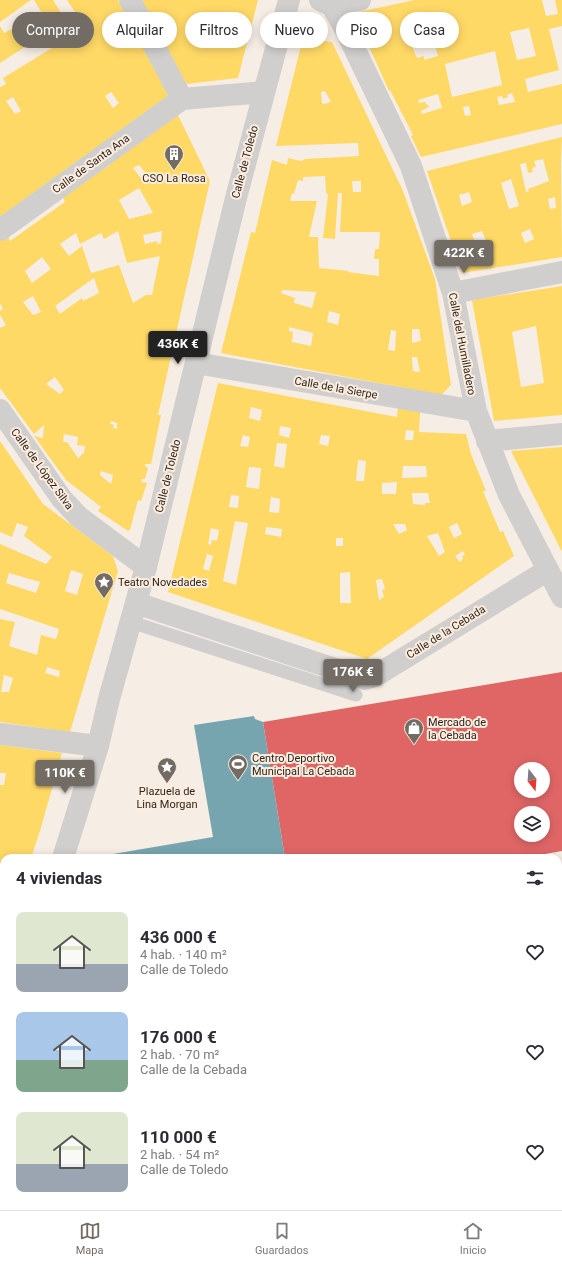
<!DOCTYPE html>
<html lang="es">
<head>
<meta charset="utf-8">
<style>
  :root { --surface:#fff; --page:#f2f2f3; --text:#2b2b33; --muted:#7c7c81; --line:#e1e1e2; --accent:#736c65 }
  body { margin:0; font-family:Roboto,sans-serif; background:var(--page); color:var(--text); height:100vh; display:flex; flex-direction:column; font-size:15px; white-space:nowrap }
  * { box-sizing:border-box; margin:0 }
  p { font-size:13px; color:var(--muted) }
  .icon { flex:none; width:22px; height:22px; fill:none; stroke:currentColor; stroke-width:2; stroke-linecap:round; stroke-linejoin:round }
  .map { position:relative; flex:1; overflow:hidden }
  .sheet { position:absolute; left:0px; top:854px; width:562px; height:356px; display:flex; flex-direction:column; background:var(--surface); border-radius:12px 12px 0 0; box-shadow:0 2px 10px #0003 }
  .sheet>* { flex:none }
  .guide { position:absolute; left:12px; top:12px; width:538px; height:36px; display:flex; gap:8px }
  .needle { width:26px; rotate:163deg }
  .tools { position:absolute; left:514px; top:762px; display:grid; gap:8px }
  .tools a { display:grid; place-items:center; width:36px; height:36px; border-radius:50%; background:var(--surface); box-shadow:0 2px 10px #0003; font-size:20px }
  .price { position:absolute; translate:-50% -34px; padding:0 9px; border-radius:4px; background:var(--accent); color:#fff; font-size:13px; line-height:26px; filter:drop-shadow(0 1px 2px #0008) }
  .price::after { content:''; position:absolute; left:50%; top:24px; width:12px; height:9px; margin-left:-6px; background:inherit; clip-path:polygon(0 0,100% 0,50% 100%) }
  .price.selected { background:#222; color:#fff }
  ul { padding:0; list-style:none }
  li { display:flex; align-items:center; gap:12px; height:100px; padding:0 16px }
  li span { display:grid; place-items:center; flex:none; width:112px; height:80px; border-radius:8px; color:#555 }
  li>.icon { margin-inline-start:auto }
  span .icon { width:48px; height:48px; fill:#fffc; stroke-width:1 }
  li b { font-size:17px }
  h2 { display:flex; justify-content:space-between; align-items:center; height:48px; padding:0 16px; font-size:17px }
  .pill { padding:0 14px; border-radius:18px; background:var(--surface); box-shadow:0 2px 10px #0003; font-size:14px; line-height:36px }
  .pill.selected { background:var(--accent); color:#fff }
  .tab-bar { display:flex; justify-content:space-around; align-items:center; height:56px; border-top:1px solid var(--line); background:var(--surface); font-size:11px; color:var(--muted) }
  .tab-bar a { display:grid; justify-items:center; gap:2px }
  .tab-bar .selected { color:var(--accent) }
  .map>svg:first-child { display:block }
  .green { fill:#f9dcc2 }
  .homes { fill:#ffd966; fill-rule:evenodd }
  .shops { fill:#e06666; fill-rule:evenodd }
  .public { fill:#76a5af }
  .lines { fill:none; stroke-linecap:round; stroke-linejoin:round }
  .lane { stroke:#d1cfcd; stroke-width:13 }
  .street { stroke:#d1cfcd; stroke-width:22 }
  .secondary { stroke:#d1cfcd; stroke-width:22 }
  .labels { text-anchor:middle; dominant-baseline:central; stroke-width:4; stroke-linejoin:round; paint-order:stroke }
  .street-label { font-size:11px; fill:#2c2620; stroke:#fdedde }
  .poi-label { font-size:11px; fill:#2c2620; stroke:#fdedde; text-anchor:start }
</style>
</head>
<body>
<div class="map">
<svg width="562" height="1210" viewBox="0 0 562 1210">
  <rect width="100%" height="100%" fill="#f6ede5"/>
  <path class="green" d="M 183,1206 L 321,1206 L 319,1208 L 321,1210 L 183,1210 Z"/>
  <path class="homes" d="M 0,0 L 31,0 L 0,22 Z
    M 34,0 L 53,0 L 69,25 L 79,18 L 67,0 L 118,0 L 132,27 L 134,26 L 168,96 L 0,217 L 0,87 L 6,84 L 3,78 L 60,43 ZM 111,92 L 119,103 L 113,108 L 105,96 ZM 13,97 L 21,111 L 15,114 L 6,101 Z
    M 142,0 L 258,0 L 238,78 L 186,84 Z
    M 415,0 L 542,0 L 546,16 L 558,14 L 555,0 L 562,0 L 562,26 L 549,29 L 559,70 L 525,79 L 528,92 L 562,84 L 562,124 L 421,157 L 411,136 L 413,135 L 390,90 L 389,91 L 354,13 ZM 529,28 L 536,56 L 517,60 L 510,32 ZM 412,33 L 414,40 L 419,39 L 420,45 L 434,42 L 438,56 L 424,60 L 424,56 L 417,58 L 407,34 ZM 495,51 L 502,85 L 452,97 L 445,64 ZM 512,93 L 515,102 L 499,105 L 497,97 L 502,96 L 503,99 L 508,97 L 507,95 ZM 438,94 L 442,108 L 422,114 L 421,111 L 429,107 L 425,102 L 419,103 L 418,100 ZM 469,106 L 471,115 L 465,116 L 463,107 Z
    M 0,26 L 4,33 L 14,28 L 25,47 L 0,63 Z
    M 303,38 L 332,42 L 403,191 L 435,279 L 451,385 L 441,395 L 221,353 L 251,232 L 255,233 L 272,160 L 287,165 L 288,158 L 301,161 L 305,159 L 359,156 L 358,143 L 276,146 ZM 325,91 L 331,102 L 324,104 L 322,103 L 321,92 ZM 325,176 L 326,193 L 328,194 L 323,238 L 335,239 L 338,193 L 342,193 L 340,232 L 380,232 L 379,249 L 375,249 L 374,259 L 379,259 L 379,276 L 348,272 L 349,271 L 319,268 L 318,237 L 309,237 L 317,201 L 290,201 L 292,193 L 294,194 L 298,180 L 303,181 L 303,177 ZM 352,181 L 361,181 L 361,192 L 353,192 ZM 282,290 L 316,292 L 312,308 L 294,303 L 295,298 L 281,293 ZM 329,311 L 340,314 L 338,325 L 327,322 ZM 289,327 L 313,333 L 311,346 L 292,342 L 293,332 L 289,331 ZM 412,329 L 419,329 L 421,341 L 412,343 ZM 391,330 L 396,331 L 395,351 L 388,350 ZM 412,357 L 417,357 L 420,372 L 413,371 Z
    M 176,111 L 210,181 L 158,415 L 161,415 L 151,464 L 145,464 L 145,466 L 148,468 L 145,479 L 142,479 L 141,482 L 147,483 L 141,501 L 138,500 L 130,530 L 128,531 L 98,511 L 101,507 L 66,480 L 34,436 L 43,438 L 44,425 L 34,434 L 0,388 L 0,328 L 6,325 L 0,315 L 0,311 L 3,309 L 0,303 L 0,239 L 7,234 L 10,241 L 65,202 L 62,195 L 110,165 L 108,161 ZM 139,165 L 151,180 L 145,183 L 133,168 ZM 139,188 L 153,213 L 129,219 L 119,200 ZM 118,231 L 127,263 L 160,256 L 152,295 L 146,295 L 133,303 L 119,265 L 91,273 L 82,246 L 69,256 L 60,244 L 76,233 L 80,244 L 101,233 L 104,239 ZM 162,231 L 161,243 L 157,244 L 157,241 L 145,244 L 143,235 ZM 42,257 L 51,269 L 32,283 L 25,271 ZM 94,278 L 99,293 L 83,301 L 82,298 L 60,314 L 55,306 ZM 33,296 L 41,312 L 33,315 L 23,302 ZM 55,377 L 64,390 L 60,394 L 46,384 ZM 111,421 L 117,423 L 117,429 L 113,428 L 114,425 L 110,424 ZM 64,434 L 78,437 L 77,445 L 85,446 L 84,453 L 78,458 L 67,442 L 63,442 ZM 101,471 L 113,475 L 111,484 L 100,475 Z
    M 562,137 L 561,162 L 562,257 L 462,273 L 427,171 ZM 543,159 L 549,181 L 528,189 L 529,191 L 526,192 L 520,164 L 526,163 L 528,173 L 533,172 L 532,168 L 536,167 L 534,161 ZM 511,179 L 519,206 L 509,209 L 501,183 ZM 469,192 L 472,202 L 462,206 L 459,195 ZM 555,197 L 556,208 L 550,209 L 548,199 ZM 530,229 L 534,239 L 525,243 L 521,233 ZM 482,231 L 486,241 L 476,245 L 472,234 Z
    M 562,286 L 562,415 L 494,421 L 472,300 ZM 536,326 L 544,383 L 521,387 L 512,332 Z
    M 218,383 L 397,417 L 398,407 L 420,412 L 419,432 L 466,434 L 471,454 L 486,491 L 483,491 L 500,532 L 503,531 L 514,556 L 367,659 L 168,592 ZM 251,407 L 262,410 L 260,421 L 249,418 ZM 280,426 L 291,428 L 289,438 L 279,435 ZM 406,430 L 414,431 L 413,440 L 405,440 ZM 243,435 L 250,437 L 248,447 L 240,446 ZM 321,435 L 330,436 L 328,446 L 319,444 ZM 277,443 L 287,444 L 284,468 L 274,466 ZM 358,460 L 366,461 L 364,481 L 356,481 ZM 403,466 L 426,466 L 427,477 L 402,478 ZM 249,467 L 261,468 L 259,489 L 246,487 ZM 397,482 L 396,494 L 382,494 L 382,483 ZM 412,493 L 428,493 L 430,503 L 425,503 L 425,505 L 413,504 ZM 231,495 L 239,496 L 238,508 L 229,507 ZM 271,497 L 280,499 L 279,513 L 269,512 ZM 235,521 L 248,523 L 236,585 L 223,581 ZM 457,523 L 462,534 L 454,538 L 449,527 ZM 393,524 L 405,524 L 407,530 L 399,534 ZM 266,527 L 282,529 L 281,537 L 265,534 ZM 211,528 L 219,530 L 217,541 L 212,540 L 211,545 L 208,544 ZM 438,533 L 445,552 L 439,556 L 427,536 ZM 336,538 L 343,538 L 343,546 L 336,546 ZM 463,551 L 465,555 L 462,556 L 463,559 L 460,562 L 455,556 ZM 207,554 L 213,556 L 209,571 L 203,569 ZM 350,572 L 351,603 L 340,603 L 340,573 ZM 382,579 L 385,589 L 382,590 L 384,597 L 379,600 L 376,580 Z
    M 0,441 L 43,504 L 113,556 L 118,571 L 70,732 L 0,722 L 0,619 L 15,622 L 9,646 L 37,655 L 41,635 L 56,639 L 59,629 L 0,609 L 0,544 L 46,564 L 52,557 L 24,536 L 28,527 L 17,523 L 12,537 L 0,532 ZM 71,570 L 83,574 L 77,595 L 65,591 ZM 9,573 L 40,582 L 36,593 L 6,583 ZM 47,667 L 60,671 L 59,677 L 45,673 ZM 4,675 L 13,678 L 9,692 L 1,692 Z
    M 562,447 L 562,552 L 511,451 Z
    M 0,745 L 62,753 L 40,831 L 31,858 L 4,858 L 4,909 L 0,909 L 0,785 L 4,785 L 6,773 L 0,773 Z
    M 558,942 L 562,943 L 562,1037 L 558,1041 Z
    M 562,1072 L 562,1128 L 558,1132 L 558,1077 Z
    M 562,1172 L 562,1210 L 526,1210 L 530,1206 L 558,1206 L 558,1176 Z
    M 321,1206 L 400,1206 L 396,1210 L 321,1210 L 319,1208 Z
    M 434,1206 L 484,1206 L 480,1210 L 430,1210 Z"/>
  <path class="shops" d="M 562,672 L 562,851 L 522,858 L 285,858 L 263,722 ZM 521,769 L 543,769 L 543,791 L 521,791 ZM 521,813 L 543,813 L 543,835 L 521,835 Z"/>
  <path class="public" d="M 254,716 L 255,719 L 263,722 L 285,858 L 114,858 L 113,854 L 213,837 L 194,725 Z
    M 35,1206 L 69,1206 L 69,1210 L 35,1210 Z
    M 139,1206 L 183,1206 L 183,1210 L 138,1210 Z"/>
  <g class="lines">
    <path class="lane" d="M 131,622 L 356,695"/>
    <path class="street" d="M 130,0 L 182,99
      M 320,0 L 331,5 L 360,0
      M 329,0 L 345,29 L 411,166 L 453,293 L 476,411 L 509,495 L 562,597
      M 0,230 L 182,99 L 264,92
      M 453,293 L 562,272
      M 196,363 L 476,411
      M 0,410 L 62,499 L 79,517 L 146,567
      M 487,441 L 562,434
      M 136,603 L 365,679 L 375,676 L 548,570
      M 0,734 L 98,746
      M 0,929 L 4,930
      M 558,1057 L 562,1053
      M 558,1152 L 562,1147
      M 415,1210 L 419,1206
      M 501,1210 L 505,1206"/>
    <path class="secondary" d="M 63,858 L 98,746 L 109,699 L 146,567 L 237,194 L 289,0
      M 558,886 L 562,886
      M 0,1032 L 4,1018"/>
  </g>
  <defs>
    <g id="building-pin" transform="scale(1)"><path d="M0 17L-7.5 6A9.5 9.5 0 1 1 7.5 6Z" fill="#736c65" stroke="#fdedde"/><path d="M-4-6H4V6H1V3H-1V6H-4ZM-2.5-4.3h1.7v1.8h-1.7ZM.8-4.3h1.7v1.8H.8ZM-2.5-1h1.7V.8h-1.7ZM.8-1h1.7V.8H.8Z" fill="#fff"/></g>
    <g id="sight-pin" transform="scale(1)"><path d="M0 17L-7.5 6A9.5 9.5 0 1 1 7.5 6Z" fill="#736c65" stroke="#fdedde"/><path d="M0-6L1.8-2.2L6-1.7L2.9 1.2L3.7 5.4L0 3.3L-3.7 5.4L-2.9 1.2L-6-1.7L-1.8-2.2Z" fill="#fff"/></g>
    <g id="shop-pin" transform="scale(1)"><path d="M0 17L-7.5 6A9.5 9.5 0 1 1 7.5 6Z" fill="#736c65" stroke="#fdedde"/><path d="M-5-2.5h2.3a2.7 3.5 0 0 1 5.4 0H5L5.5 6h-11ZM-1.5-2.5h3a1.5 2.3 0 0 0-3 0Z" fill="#fff"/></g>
    <g id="stadium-pin" transform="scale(1)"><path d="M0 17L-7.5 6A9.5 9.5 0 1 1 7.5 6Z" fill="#736c65" stroke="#fdedde"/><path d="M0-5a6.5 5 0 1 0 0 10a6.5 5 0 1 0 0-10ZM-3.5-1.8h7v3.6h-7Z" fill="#fff"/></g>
  </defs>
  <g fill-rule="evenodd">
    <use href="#building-pin" x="174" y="154"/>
    <use href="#sight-pin" x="104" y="582"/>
    <use href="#shop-pin" x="414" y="728"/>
    <use href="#stadium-pin" x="238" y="764"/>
    <use href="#sight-pin" x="167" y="767"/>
  </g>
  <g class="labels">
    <g class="street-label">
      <text transform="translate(245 162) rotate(-75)">Calle de Toledo</text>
      <text transform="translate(91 164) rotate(-36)">Calle de Santa Ana</text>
      <text transform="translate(462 344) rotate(79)">Calle del Humilladero</text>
      <text transform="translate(336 388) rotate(10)">Calle de la Sierpe</text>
      <text transform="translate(42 469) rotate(54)">Calle de López Silva</text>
      <text transform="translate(168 476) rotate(-76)">Calle de Toledo</text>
      <text transform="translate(446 632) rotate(-32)">Calle de la Cebada</text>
    </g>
    <g class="poi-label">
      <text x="174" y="178" text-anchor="middle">CSO La Rosa</text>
      <text x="118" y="582">Teatro Novedades</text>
      <text x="428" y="722">Mercado de<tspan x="428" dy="13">la Cebada</tspan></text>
      <text x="252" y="758">Centro Deportivo<tspan x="252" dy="13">Municipal La Cebada</tspan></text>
      <text x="167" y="791" text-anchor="middle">Plazuela de<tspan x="167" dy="13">Lina Morgan</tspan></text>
    </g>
  </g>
</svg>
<div class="tools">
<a><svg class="needle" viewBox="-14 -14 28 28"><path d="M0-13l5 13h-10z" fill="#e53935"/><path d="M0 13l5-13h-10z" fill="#7c7c81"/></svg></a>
<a><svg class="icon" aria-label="layers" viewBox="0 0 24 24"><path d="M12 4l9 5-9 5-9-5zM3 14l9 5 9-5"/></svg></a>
</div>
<b class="price" style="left:464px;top:274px">422K €</b>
<b class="price selected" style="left:178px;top:365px">436K €</b>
<b class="price" style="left:353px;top:693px">176K €</b>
<b class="price" style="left:65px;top:794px">110K €</b>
<div class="guide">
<a class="pill selected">Comprar</a>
<a class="pill">Alquilar</a>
<a class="pill">Filtros</a>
<a class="pill">Nuevo</a>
<a class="pill">Piso</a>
<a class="pill">Casa</a>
</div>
<section class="sheet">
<h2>4 viviendas<svg class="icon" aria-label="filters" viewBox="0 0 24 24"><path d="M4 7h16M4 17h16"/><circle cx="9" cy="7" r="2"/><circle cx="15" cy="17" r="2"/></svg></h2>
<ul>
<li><span style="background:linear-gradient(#dfe7d0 65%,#9aa5b1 0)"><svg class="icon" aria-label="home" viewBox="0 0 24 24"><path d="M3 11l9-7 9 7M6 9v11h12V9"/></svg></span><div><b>436 000 €</b><p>4 hab. · 140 m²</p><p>Calle de Toledo</p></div><svg class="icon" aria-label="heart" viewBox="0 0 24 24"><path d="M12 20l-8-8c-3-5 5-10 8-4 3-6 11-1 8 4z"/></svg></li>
<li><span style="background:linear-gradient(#a9c7e8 60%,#7fa58c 0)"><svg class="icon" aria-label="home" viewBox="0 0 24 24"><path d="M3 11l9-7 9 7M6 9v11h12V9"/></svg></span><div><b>176 000 €</b><p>2 hab. · 70 m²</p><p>Calle de la Cebada</p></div><svg class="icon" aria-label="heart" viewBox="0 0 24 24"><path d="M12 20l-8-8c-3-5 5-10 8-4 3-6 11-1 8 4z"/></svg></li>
<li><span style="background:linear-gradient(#dfe7d0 65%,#9aa5b1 0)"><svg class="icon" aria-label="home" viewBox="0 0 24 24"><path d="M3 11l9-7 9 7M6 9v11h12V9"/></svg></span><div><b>110 000 €</b><p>2 hab. · 54 m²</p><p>Calle de Toledo</p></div><svg class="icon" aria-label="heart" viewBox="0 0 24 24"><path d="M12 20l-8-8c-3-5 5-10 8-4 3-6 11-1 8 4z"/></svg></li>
</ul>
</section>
</div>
<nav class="tab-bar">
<a class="selected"><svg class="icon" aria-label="map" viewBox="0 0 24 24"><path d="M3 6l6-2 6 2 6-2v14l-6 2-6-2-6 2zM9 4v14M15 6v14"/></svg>Mapa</a>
<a><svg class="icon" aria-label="saved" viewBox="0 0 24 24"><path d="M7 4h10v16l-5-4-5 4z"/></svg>Guardados</a>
<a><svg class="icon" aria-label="home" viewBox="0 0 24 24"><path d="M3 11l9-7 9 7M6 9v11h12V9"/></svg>Inicio</a>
</nav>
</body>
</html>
